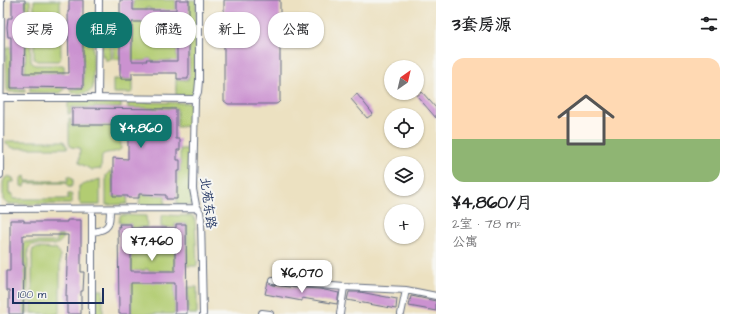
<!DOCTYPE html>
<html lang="zh">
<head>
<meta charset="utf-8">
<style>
  :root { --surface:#fff; --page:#f2f2f2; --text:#202124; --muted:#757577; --accent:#0f766e }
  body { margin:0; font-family:"Architects Daughter","LXGW WenKai TC",sans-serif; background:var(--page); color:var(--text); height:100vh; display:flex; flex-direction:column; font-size:15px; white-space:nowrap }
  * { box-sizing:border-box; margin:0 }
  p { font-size:13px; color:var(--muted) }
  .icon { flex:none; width:22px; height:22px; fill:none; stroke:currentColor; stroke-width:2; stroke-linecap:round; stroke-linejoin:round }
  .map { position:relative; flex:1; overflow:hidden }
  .sheet { display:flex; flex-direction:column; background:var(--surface); width:300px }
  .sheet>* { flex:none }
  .guide { position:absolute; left:12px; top:12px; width:364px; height:36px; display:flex; gap:8px }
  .needle { width:26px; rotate:34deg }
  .fabs { position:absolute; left:384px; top:60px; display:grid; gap:8px }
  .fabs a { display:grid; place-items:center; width:40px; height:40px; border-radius:50%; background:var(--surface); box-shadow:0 1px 3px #0004; font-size:20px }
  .scale { position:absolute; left:12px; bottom:10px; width:92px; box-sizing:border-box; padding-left:4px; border:2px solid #1b2f5e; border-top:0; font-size:11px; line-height:14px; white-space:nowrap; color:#1b2f5e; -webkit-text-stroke:3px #f6f6f2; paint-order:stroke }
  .price { position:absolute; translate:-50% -34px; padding:0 9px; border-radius:8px; background:#fff; color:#222; font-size:13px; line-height:26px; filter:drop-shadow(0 1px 2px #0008) }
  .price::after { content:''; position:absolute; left:50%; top:24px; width:12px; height:9px; margin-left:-6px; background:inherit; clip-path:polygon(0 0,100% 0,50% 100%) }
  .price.active { background:var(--accent); color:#fff }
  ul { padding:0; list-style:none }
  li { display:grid; align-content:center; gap:8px; height:212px; padding:0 16px }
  li span { display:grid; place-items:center; height:124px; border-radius:12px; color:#555 }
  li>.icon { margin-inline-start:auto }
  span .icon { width:72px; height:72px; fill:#fffc; stroke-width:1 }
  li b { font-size:17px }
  h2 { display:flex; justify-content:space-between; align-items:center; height:48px; padding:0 16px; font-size:17px }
  .chip { padding:0 14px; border-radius:16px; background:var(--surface); box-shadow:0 1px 3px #0004; font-size:14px; line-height:36px }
  .chip.active { background:var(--accent); color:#fff }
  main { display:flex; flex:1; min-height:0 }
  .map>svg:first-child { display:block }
  .green { fill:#b2cc72; stroke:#667e68 }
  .building { fill:#cb92d0; fill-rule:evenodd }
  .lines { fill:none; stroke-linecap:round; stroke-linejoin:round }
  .minor-casing { stroke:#646d81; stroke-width:8 }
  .minor { stroke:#fff; stroke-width:6 }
  .labels { text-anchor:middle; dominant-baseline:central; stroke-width:4; stroke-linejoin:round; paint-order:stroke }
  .street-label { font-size:13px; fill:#1b2f5e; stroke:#f6f6f2 }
</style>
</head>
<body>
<main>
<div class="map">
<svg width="436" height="314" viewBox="0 0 436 314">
  <rect width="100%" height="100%" fill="#f6f6f2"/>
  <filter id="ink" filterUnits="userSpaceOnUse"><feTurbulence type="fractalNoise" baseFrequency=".025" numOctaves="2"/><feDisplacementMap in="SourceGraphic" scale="8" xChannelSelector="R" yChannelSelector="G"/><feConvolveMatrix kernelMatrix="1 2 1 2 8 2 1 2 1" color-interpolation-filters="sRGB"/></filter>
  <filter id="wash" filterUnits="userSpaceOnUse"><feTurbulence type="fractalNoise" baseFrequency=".012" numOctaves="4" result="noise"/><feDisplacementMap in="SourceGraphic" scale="16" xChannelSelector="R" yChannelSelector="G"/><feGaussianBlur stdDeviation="0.9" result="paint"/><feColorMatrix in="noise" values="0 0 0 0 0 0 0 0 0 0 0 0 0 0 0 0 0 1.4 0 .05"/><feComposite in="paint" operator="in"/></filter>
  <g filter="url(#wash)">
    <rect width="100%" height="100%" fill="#ece1c1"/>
    <path class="green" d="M 25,0 L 30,0 L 31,62 L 35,65 L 62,65 L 64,66 L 64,73 L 25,73 L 27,11 L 25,11 Z
      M 34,0 L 60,0 L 61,58 L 58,61 L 37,61 L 34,59 Z
      M 133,0 L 176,0 L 176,13 L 150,10 L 150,8 L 146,8 L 146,10 L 133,13 Z
      M 189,0 L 196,0 L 196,81 L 193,96 L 176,96 L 176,79 L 188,80 L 189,76 Z
      M 132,20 L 136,22 L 172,22 L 177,20 L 177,65 L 172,65 L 172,61 L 151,61 L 151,59 L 147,59 L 147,61 L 137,61 L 132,65 Z
      M 114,25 L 120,25 L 120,59 L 113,59 Z
      M 102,37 L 111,37 L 111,60 L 105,60 L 105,56 L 102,56 Z
      M 83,40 L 92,40 L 93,41 L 93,88 C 89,95 79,93 72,93 L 69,89 L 83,89 Z
      M 8,47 L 11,47 L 10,89 L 25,89 L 25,92 L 9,92 L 7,90 L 6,50 Z
      M 113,79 L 133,80 L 133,92 L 130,93 L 113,93 Z
      M 30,87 L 64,87 L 64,90 L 60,93 L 30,92 Z
      M 71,101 L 121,102 L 121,108 L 72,107 L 71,114 L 68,114 L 68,103 Z
      M 128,102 L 190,103 L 192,106 L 191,126 L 177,127 L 177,108 L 128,108 Z
      M 69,119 L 71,119 L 72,126 L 120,126 L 121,149 C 115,154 108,151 102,155 L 101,169 L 92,170 L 79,163 L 80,148 L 71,147 L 69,143 Z
      M 6,141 L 64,141 L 68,148 L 13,148 L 6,144 Z
      M 180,149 L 191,149 L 191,151 L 192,205 L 177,205 L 177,172 L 180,172 Z
      M 109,172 L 112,172 L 113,196 L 128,196 L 127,204 L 106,205 L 106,175 Z
      M 9,176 L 14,180 L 14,182 L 9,182 L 9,194 L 13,194 L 13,199 L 68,199 L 68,194 L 71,194 L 72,195 L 72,203 L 70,204 L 7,204 L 3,200 L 3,182 L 5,178 Z
      M 25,176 L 26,181 L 68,181 L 68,176 L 71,177 L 73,179 L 73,184 L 71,187 L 68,187 L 67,183 L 26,183 L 25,187 L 21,186 L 21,178 Z
      M 100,179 L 100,205 L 81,205 L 79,201 L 79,186 Z
      M 140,195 L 165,195 L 165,205 L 140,205 L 139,204 Z
      M 122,215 L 146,216 L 147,227 L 136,228 L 135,230 L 131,230 L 131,224 L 119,223 L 120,216 Z
      M 163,215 L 193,216 L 195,220 L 197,266 L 187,266 L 187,224 L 175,224 L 175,230 L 171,230 L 171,228 L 161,227 L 161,218 Z
      M 131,233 L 136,233 L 136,237 L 146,237 L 146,239 L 150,239 L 150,237 L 171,237 L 175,233 L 175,273 L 171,273 L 171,271 L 149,271 L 148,269 L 145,269 L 144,271 L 135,271 L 135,273 L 131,273 Z
      M 57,236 L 63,236 C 61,250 42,244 32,245 L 28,249 L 28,314 L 23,314 L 23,297 L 25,296 L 25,265 L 23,265 L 23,242 L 57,242 Z
      M 37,248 L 56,249 L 60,255 L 60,310 L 58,314 L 32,313 L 32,253 L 33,249 Z
      M 131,280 L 175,280 L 175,314 L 131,314 Z
      M 188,287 L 197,287 L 197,314 L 188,314 Z
      M 96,290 L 103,290 L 103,314 L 96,314 Z"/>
    <g id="blocks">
      <path class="building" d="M 12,0 L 25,0 L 25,11 L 26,11 L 24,73 L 69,73 L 68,11 L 69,11 L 69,0 L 83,0 L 83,18 L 85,18 L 85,37 L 83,37 L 83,88 L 25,87 L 25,88 L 11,88 L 11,37 L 8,37 L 7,27 L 8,18 L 12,18 Z
        M 120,0 L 133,0 L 133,10 L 176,10 L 176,0 L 189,0 L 189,76 L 188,76 L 188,79 L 177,79 L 177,73 L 132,73 L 132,79 L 121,79 L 121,76 L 120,76 ZM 132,22 L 177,22 L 177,61 L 151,61 L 151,59 L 146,59 L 147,61 L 132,61 Z
        M 224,0 L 280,0 L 280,101 L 278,103 L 276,104 L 228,104 L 224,101 Z
        M 422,92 L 436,108 L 436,118 L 417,96 Z
        M 357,94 L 373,114 L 367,118 L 351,99 Z
        M 72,108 L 176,109 L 176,139 L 180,139 L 180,150 L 177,150 L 177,160 L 180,160 L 180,171 L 177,171 L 177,199 L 166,199 L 166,195 L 139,194 L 139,198 L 128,198 L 128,196 L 113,196 L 113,158 L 128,159 L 128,125 L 72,125 Z
        M 10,220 L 24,220 L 24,222 L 67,222 L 67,220 L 81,220 L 81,272 L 84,272 L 83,291 L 81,291 L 81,314 L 67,314 L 67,296 L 66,296 L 68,235 L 23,235 L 23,265 L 24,265 L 23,314 L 9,314 L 9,291 L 6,291 L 6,271 L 10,271 Z
        M 119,224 L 131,224 L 131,228 L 176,228 L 176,224 L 186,224 L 187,314 L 175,314 L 175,283 L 131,283 L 131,314 L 119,314 L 118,226 L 120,227 ZM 131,237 L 175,237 L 175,271 L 131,271 Z
        M 268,282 L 273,285 L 304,289 L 304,288 L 320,289 L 339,293 L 337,304 L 302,298 L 302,301 L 265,294 Z
        M 349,292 L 360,292 L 397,299 L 396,309 L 347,300 Z
        M 411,296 L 436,301 L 436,311 L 409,306 Z"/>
    </g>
  </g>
  <g filter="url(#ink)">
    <use href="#blocks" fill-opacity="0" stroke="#646d81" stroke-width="1"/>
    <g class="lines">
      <g class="minor-casing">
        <path id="minor" d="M 199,0 L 199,81 L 198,92 L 195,99 L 193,189 L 196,205 L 200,212 L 201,219 L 203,314
          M 0,98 L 82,98 L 195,99
          M 98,98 L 99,0
          M 0,175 L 1,0
          M 0,209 L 197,208
          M 92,209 L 92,314
          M 92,232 C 110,230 110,224 110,209
          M 273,281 L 344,287 L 406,290 L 436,296
          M 262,313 L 270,314
          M 340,314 L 344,287
          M 401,314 L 406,290"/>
      </g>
      <use href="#minor" class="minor"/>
    </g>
  </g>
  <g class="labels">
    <g class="street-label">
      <text transform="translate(208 203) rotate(82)">北苑东路</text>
    </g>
  </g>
</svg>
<div class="fabs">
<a><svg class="needle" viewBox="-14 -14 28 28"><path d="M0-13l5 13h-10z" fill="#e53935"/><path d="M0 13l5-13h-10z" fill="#757577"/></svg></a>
<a><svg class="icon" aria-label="locate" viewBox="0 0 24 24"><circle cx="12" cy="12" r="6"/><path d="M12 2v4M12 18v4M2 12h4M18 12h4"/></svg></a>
<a><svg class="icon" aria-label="layers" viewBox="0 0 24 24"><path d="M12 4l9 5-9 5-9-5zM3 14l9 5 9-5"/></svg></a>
<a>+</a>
</div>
<div class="scale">100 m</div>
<b class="price active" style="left:141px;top:149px">¥4,860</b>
<b class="price" style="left:152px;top:262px">¥7,460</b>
<b class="price" style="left:302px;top:294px">¥6,070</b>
<div class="guide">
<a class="chip">买房</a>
<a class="chip active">租房</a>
<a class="chip">筛选</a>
<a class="chip">新上</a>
<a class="chip">公寓</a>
</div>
</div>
<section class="sheet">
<h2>3套房源<svg class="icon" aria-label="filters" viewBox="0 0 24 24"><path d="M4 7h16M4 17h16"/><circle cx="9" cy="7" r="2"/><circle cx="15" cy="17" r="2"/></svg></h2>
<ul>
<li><span style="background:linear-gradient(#ffd9b3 65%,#8fb573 0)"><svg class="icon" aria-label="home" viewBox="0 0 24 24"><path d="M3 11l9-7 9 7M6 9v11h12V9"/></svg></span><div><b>¥4,860/月</b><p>2室 · 78 m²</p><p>公寓</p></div></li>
</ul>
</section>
</main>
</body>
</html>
